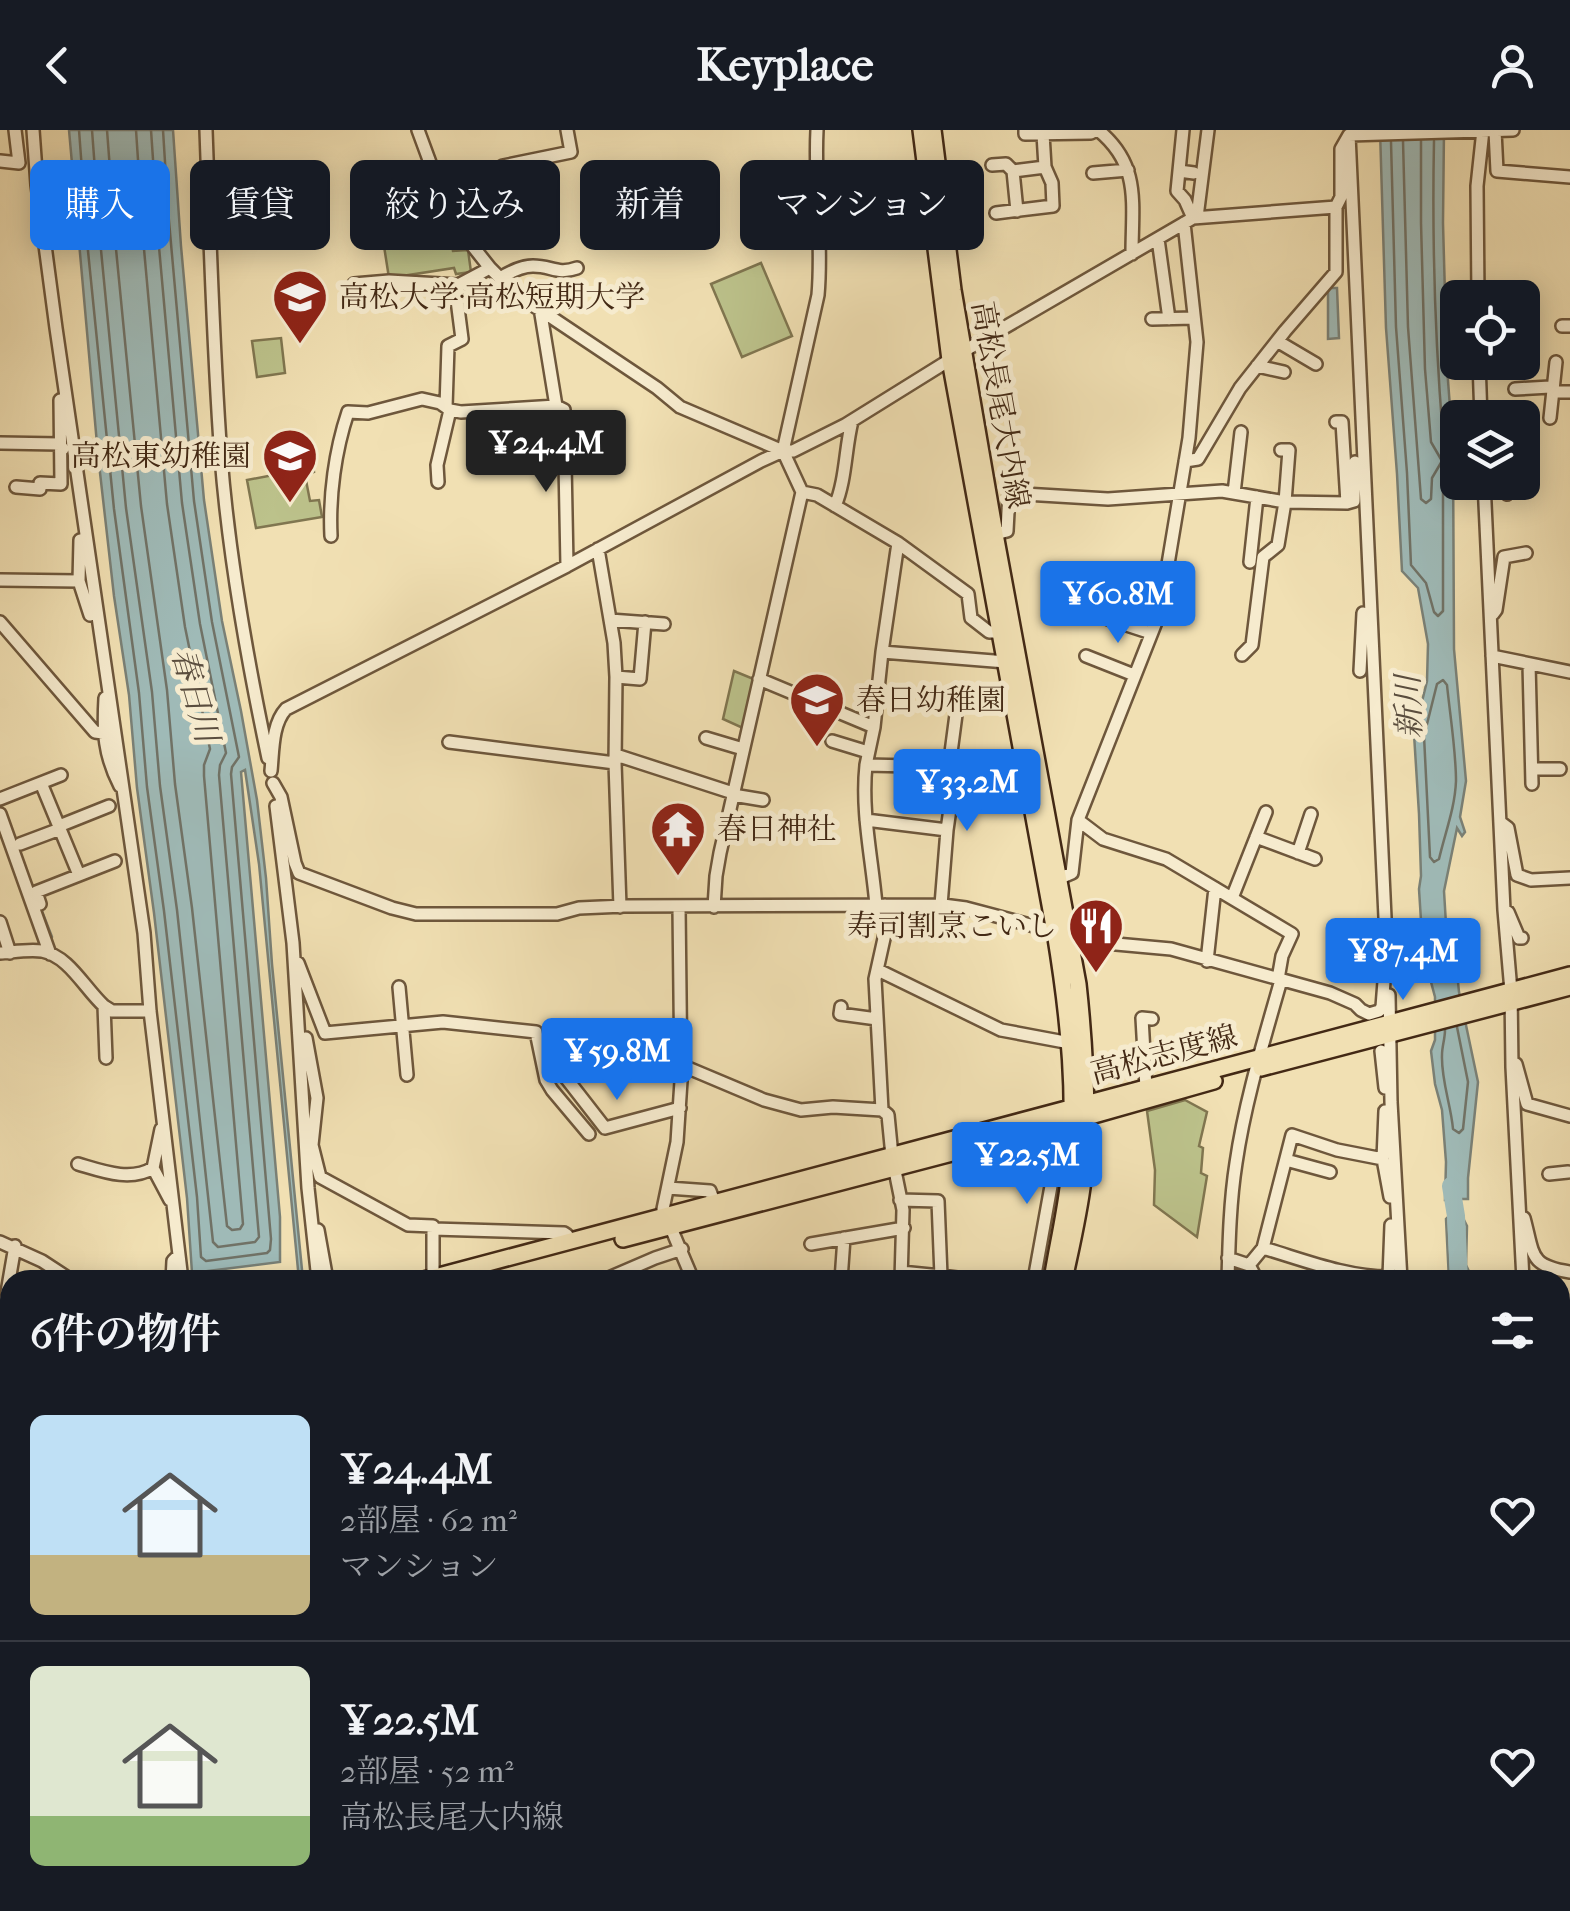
<!DOCTYPE html>
<html lang="ja">
<head>
<meta charset="utf-8">
<style>
  :root { --surface:#171b24; --page:#20242c; --text:#f1f3f6; --muted:#9ea1a6; --line:#363941; --accent:#1a73e8 }
  body { margin:0; font-family:"IM FELL French Canon","Noto Serif JP",serif; background:var(--page); color:var(--text); height:100vh; display:flex; flex-direction:column; font-size:38px; white-space:nowrap }
  * { box-sizing:border-box; margin:0 }
  p { font-size:32px; color:var(--muted) }
  .icon { flex:none; width:55px; height:55px; fill:none; stroke:currentColor; stroke-width:2; stroke-linecap:round; stroke-linejoin:round }
  .map { position:relative; flex:1; overflow:hidden }
  .details { position:absolute; left:0px; top:1140px; width:1570px; height:642px; display:flex; flex-direction:column; background:var(--surface); border-radius:30px 30px 0 0; box-shadow:0 5px 25px #0003 }
  .details>* { flex:none }
  .hud { position:absolute; left:30px; top:30px; width:1000px; height:90px; display:flex; gap:20px }
  .controls { position:absolute; left:1440px; top:150px; display:grid; gap:20px }
  .controls a { display:grid; place-items:center; width:100px; height:100px; border-radius:15px; background:var(--surface); box-shadow:0 5px 25px #0003; font-size:50px }
  .price { position:absolute; translate:-50% -85px; padding:0 22px; border-radius:10px; background:var(--accent); color:#fff; font-size:32px; line-height:65px; filter:drop-shadow(0 2px 5px #0008) }
  .price::after { content:''; position:absolute; left:50%; top:60px; width:30px; height:22px; margin-left:-15px; background:inherit; clip-path:polygon(0 0,100% 0,50% 100%) }
  .price.selected { background:#222; color:#fff }
  ul { padding:0; list-style:none }
  li { display:flex; align-items:center; gap:30px; height:250px; padding:0 30px }
  li+li { border-top:2px solid var(--line) }
  li span { display:grid; place-items:center; flex:none; width:280px; height:200px; border-radius:15px; color:#555 }
  li>.icon { margin-inline-start:auto }
  span .icon { width:120px; height:120px; fill:#fffc; stroke-width:1 }
  li b { font-size:42px }
  h2 { display:flex; justify-content:space-between; align-items:center; height:120px; padding:0 30px; font-size:42px }
  .chip { padding:0 35px; border-radius:15px; background:var(--surface); box-shadow:0 5px 25px #0003; font-size:35px; line-height:90px }
  .chip.selected { background:var(--accent); color:#fff }
  header { display:flex; justify-content:space-between; align-items:center; height:130px; padding:0 30px; background:var(--surface); font-size:45px; font-weight:700 }
  .map>svg:first-child { display:block }
  .green { fill:#bcc28b; stroke:#807650; stroke-width:2.5 }
  .water { fill:#9fbab7; stroke:#7a8076; stroke-width:2.5 }
  .lines { fill:none; stroke-linecap:round; stroke-linejoin:round }
  .shore { stroke:#717266; stroke-width:2.5 }
  .stream { stroke:#7a8076; stroke-width:2.5 }
  .river { stroke:#9fbab7; stroke-width:18 }
  .minor-casing { stroke:#6e573c; stroke-width:16 }
  .major-casing { stroke:#432915; stroke-width:20 }
  .minor { stroke:#f6ebce; stroke-width:11 }
  .major { stroke:#f1e0b3; stroke-width:15 }
  .labels { text-anchor:middle; dominant-baseline:central; stroke-width:10; stroke-linejoin:round; paint-order:stroke }
  .poi-label { font-size:30px; fill:#432915; stroke:#f6ebce; text-anchor:start }
  .street-label { font-size:30px; fill:#432915; stroke:#f6ebce }
  .water-label { font-size:32px; font-style:italic; fill:#5a4d3e; stroke:#f6ebce }
</style>
</head>
<body>
<header><svg class="icon" aria-label="back" viewBox="0 0 24 24"><path d="M15 5l-7 7 7 7"/></svg>Keyplace<svg class="icon" aria-label="person" viewBox="0 0 24 24"><circle cx="12" cy="8" r="4"/><path d="M4 21q1-7 8-7t8 7"/></svg></header>
<div class="map">
<svg width="1570" height="1781" viewBox="0 0 1570 1781">
  <rect width="100%" height="100%" fill="#f1e0b3"/>
  <filter id="stains"><feTurbulence type="fractalNoise" baseFrequency=".002" numOctaves="4"/><feColorMatrix values="0 0 0 0 .2 0 0 0 0 .09 0 0 0 0 .02 0 0 0 .5 -.17"/></filter>
  <radialGradient id="worn" r=".72"><stop offset=".6" stop-color="#630" stop-opacity="0"/><stop offset="1" stop-color="#630" stop-opacity=".3"/></radialGradient>
  <path class="green" d="M 447,87 L 453,121 L 468,120 L 471,142 L 456,144 L 454,138 L 389,148 L 381,97 Z
    M 761,133 L 792,206 L 742,227 L 711,154 Z
    M 281,208 L 285,243 L 257,247 L 252,211 Z
    M 313,335 L 314,342 L 305,345 L 310,371 L 319,370 L 322,387 L 256,398 L 247,350 L 284,343 L 284,340 Z
    M 734,541 L 756,550 L 745,599 L 723,589 Z
    M 1185,970 L 1207,982 L 1199,1016 L 1203,1018 L 1201,1043 L 1207,1046 L 1197,1107 L 1154,1075 L 1155,1040 L 1147,981 Z"/>
  <path class="water" d="M 69,0 L 173,0 L 181,116 L 204,370 L 222,491 L 241,581 L 257,670 L 266,748 L 272,834 L 303,1150 L 299,1150 L 259,734 L 245,640 L 241,642 L 280,1087 L 280,1132 L 192,1143 L 187,1068 L 154,783 L 137,658 L 129,565 L 114,466 L 98,325 Z
    M 1380,0 L 1444,0 L 1443,93 L 1447,237 L 1453,318 L 1454,519 L 1466,651 L 1460,687 L 1465,702 L 1462,706 L 1457,698 L 1444,761 L 1446,794 L 1455,821 L 1459,862 L 1478,952 L 1468,1048 L 1468,1069 L 1459,1069 L 1458,1078 L 1451,1078 L 1451,1070 L 1445,1070 L 1446,1032 L 1442,980 L 1435,954 L 1431,921 L 1435,910 L 1435,867 L 1423,822 L 1419,759 L 1421,746 L 1419,684 L 1414,604 L 1427,551 L 1428,514 L 1418,458 L 1402,441 L 1397,344 L 1386,198 Z
    M 1328,158 L 1337,158 L 1339,208 L 1328,209 Z
    M 1449,1086 L 1462,1086 L 1467,1096 L 1466,1135 L 1473,1150 L 1449,1150 L 1446,1089 Z"/>
  <g class="lines">
    <path class="shore" d="M 79,0 L 88,121 L 114,379 L 139,563 L 147,657 L 164,781 L 197,1067 L 201,1127 L 206,1131 L 267,1123 L 270,1120 L 271,1109 L 231,644 L 232,637 L 239,627 L 212,492 L 194,371 L 168,80 L 163,0
      M 92,0 L 101,120 L 126,378 L 152,562 L 160,656 L 177,780 L 213,1112 L 218,1117 L 255,1112 L 259,1107 L 219,645 L 220,635 L 226,623 L 200,494 L 182,373 L 159,117 L 151,0
      M 107,0 L 116,119 L 141,376 L 167,560 L 175,654 L 192,778 L 227,1096 L 232,1100 L 240,1099 L 243,1094 L 204,646 L 204,635 L 210,619 L 185,497 L 167,374 L 144,119 L 136,0
      M 1403,11 L 1408,197 L 1421,369 L 1426,373 L 1431,369 L 1432,348 L 1442,331 L 1431,312 L 1425,239 L 1421,93 L 1421,11
      M 1434,11 C 1432,109 1435,209 1443,307 L 1447,316 L 1458,319
      M 1391,12 L 1396,197 L 1407,343 L 1411,435 L 1426,453 L 1434,482 L 1438,486 L 1443,481 L 1443,352 L 1449,344 L 1458,342
      M 1443,550 L 1447,555 C 1450,585 1456,621 1456,651 C 1455,678 1445,703 1439,729 L 1434,732 L 1430,727 L 1424,606 L 1437,554 Z
      M 1445,900 C 1445,909 1442,916 1442,925 C 1441,950 1451,975 1453,999 L 1459,1003 L 1463,999 L 1468,952 L 1457,897"/>
    <path class="stream" d="M 22,730 L 33,760
      M 40,776 L 52,807"/>
    <path class="river" d="M 1451,1056 L 1456,1086 L 1459,1150
      M 273,1772 L 273,1781"/>
    <g class="minor-casing">
      <path id="minor" d="M 33,0 L 37,55 L 56,198 L 144,803 L 150,881 L 182,1150
        M 206,0 C 210,109 213,219 221,327 C 229,429 247,529 268,628
        M 418,0 L 446,76 L 460,100 L 490,138 L 515,163 L 657,258 L 680,277 L 783,321
        M 817,0 C 814,55 823,110 818,165 L 783,321 L 802,362 L 817,365 L 898,413 L 882,522 L 874,597
        M 1025,0 L 1025,4 L 1091,3 L 1096,0
        M 1098,0 C 1141,35 1132,73 1132,124
        M 1183,0 L 1177,61 L 1185,70 L 1193,88
        M 1495,1 L 1497,41 L 1570,47
        M 1349,5 L 1387,831
        M 1349,5 L 1513,0
        M 0,31 L 19,33 L 15,0
        M 992,35 L 1006,34 L 1013,41 L 1045,37
        M 1013,41 L 1017,81
        M 1179,41 L 1194,43
        M 1093,43 L 1128,40
        M 444,70 L 503,36 L 571,22 L 567,0
        M 996,83 L 1053,76 L 1052,53 L 1045,37 L 1043,4
        M 1197,87 L 1208,0
        M 1158,109 L 1169,189
        M 500,148 C 510,142 521,136 533,136 C 552,136 557,145 577,138
        M 354,154 L 389,151 L 458,155 L 490,138
        M 1478,168 L 1477,56 L 1483,0
        M 1152,189 L 1194,188
        M 1562,196 L 1570,196
        M 1277,211 L 1316,234
        M 1479,232 L 1481,288
        M 1257,236 L 1284,242
        M 1515,259 L 1550,257 L 1555,262 L 1570,262
        M 556,276 L 564,280 L 567,436
        M 446,277 L 448,216 L 462,209 L 457,170 L 458,155
        M 1550,288 L 1556,232
        M 1336,292 L 1342,292 L 1347,373
        M 0,313 L 60,314 L 63,319
        M 1185,331 L 1198,329 L 1240,258 L 1285,201 L 1336,142 L 1336,77
        M 438,352 L 437,335 L 450,280
        M 1484,352 L 1504,780 L 1511,861 L 1512,937 L 1523,1150
        M 1498,352 L 1507,364
        M 16,357 L 40,359 L 40,353 L 61,354 L 60,270
        M 1234,363 L 1241,302
        M 835,376 C 846,350 845,319 852,291
        M 995,404 L 1007,401 L 1009,363 L 1108,369 L 1222,361 L 1285,372 L 1347,373 L 1354,371 L 1355,332
        M 331,406 C 329,366 335,321 348,282 L 368,283 L 422,269 L 440,273 L 450,280 L 461,282 L 556,276 L 540,178
        M 898,413 L 968,464 L 971,488 L 989,502 L 1000,502
        M 598,419 L 614,513 L 616,547 L 615,633 L 620,777
        M 1250,432 L 1257,367
        M 0,450 L 79,451 L 80,410
        M 79,451 L 90,485
        M 1493,484 L 1496,480 L 1504,427 L 1526,423
        M 1108,489 L 1151,503
        M 610,490 L 664,494
        M 0,492 L 95,602 L 103,603
        M 882,522 L 1006,532
        M 1242,525 L 1252,515 L 1263,427 L 1278,415 L 1285,372 L 1289,320 L 1281,320
        M 1086,526 L 1134,545
        M 1492,526 L 1570,542
        M 1529,534 L 1532,654
        M 1360,541 L 1363,483
        M 616,547 L 640,549 L 645,492
        M 759,549 L 874,597 L 866,635
        M 105,568 C 103,602 104,625 120,656
        M 706,608 L 743,619
        M 832,611 L 868,622
        M 449,612 L 615,633
        M 616,625 L 733,663
        M 950,630 L 957,577
        M 1532,639 L 1560,639
        M 271,641 C 273,621 272,594 286,579 L 567,436 L 761,331 L 783,321 L 793,321 L 845,295 L 964,221 L 1193,88 L 1336,77 L 1341,67 L 1341,19 L 1349,5
        M 41,653 L 79,745
        M 273,653 L 281,667 L 295,733 L 299,743 L 392,778 L 416,784 L 557,784 L 579,778 L 624,776 L 943,775 L 966,778 L 1094,812 L 1171,819 L 1330,863 L 1355,874 L 1361,880 L 1369,884 L 1379,881 L 1382,877 L 1386,826
        M 733,665 L 763,670
        M 0,669 L 61,645
        M 276,676 L 293,813 L 308,1058 L 318,1150
        M 0,684 L 50,824
        M 866,690 L 947,700
        M 1078,690 L 1103,709 L 1166,729 L 1292,804 L 1282,826 L 1278,849
        M 1500,692 L 1508,698 L 1517,745 L 1531,750 L 1570,748
        M 59,696 L 109,676
        M 1256,707 L 1315,729
        M 20,714 L 60,699
        M 1298,723 L 1311,684
        M 1058,749 L 1072,743 L 1078,690 L 1160,482 L 1189,308 L 1197,212 L 1184,93
        M 1232,768 L 1266,682
        M 40,774 L 36,762 L 115,731
        M 876,775 C 872,728 861,682 866,635 L 911,636 L 938,629 L 1025,634
        M 941,775 L 947,700 L 957,630
        M 679,777 L 681,951 L 677,1012 L 663,1079 L 693,1150
        M 714,777 L 716,746 L 720,723 L 802,362
        M 1508,782 L 1519,808 L 1522,808
        M 0,792 L 10,823
        M 0,823 C 13,822 29,819 42,821 C 69,826 85,859 104,876 L 112,881 L 150,881
        M 1207,831 L 1215,758
        M 298,833 L 325,903 L 443,892 L 536,902 L 546,950 L 552,960 L 589,1004
        M 878,840 L 1001,900 L 1070,913
        M 399,857 L 407,945
        M 1389,865 L 1391,972 L 1401,1150
        M 104,876 L 106,928
        M 841,877 L 840,884 L 877,889
        M 306,908 L 317,968 L 312,1015 L 320,1047 L 408,1095 L 433,1096 L 433,1150
        M 1381,921 L 1385,958
        M 1516,934 L 1527,974 L 1570,986
        M 681,935 L 764,970 L 801,980 L 833,977 L 882,980 L 888,985 L 892,1026 L 903,1080 L 901,1150
        M 563,944 L 605,998 L 680,978
        M 1146,958 L 1142,888 L 1152,889
        M 882,980 L 875,849 L 885,804 L 885,775
        M 1385,981 L 1383,1029 L 1390,1067
        M 161,999 L 153,1038 L 170,1070
        M 1286,1030 L 1330,1042
        M 78,1034 C 102,1041 130,1052 153,1038
        M 1549,1044 L 1568,1042
        M 668,1058 L 710,1061 L 715,1074
        M 900,1070 L 938,1071 L 941,1146 L 901,1142
        M 1524,1088 C 1534,1125 1529,1136 1570,1142
        M 433,1099 L 564,1103 L 567,1105 L 569,1112
        M 318,1100 L 327,1150
        M 0,1112 L 42,1131 L 71,1150
        M 811,1114 L 904,1098
        M 1263,1118 L 1292,1005 L 1337,1020 L 1383,1029
        M 1228,1128 L 1249,1135 L 1263,1118 C 1304,1130 1346,1147 1389,1147 L 1391,1095
        M 1249,1135 L 1257,1150
        M 941,1146 L 974,1150
        M 172,1150 L 173,1131 L 176,1128
        M 604,1150 L 655,1128 L 682,1119
        M 841,1150 L 844,1108
        M 1034,1150 L 1059,1012
        M 1228,1150 C 1229,1111 1230,1071 1236,1033 C 1245,971 1264,910 1281,850
        M 0,1203 L 15,1116
        M 0,1211 L 3,1229 L 8,1233 L 10,1252 L 6,1267 L 0,1277
        M 1560,1228 L 1570,1231
        M 1567,1275 L 1570,1266
        M 0,1319 L 10,1322
        M 0,1343 L 2,1343
        M 0,1369 L 10,1370
        M 0,1403 L 10,1405
        M 0,1438 L 10,1439
        M 1560,1563 L 1570,1570
        M 0,1566 L 10,1567
        M 0,1599 L 10,1599
        M 0,1696 L 10,1697
        M 0,1723 L 10,1725
        M 0,1751 L 10,1753
        M 218,1772 L 218,1781
        M 324,1772 L 324,1781
        M 415,1772 L 421,1781
        M 1164,1772 L 1204,1781
        M 30,1781 L 32,1772
        M 496,1781 L 497,1772
        M 729,1781 L 731,1772
        M 1212,1781 L 1215,1772
        M 1408,1781 L 1409,1772
        M 1418,1781 L 1418,1772
        M 1538,1781 L 1538,1772"/>
    </g>
    <g class="major-casing">
      <path id="major" d="M 921,0 L 950,230 L 1055,802 C 1069,887 1078,972 1068,1058 C 1064,1089 1057,1119 1052,1150
        M 933,0 L 953,160 L 995,404 L 1078,854 C 1085,919 1089,985 1083,1050 C 1079,1084 1071,1117 1064,1150
        M 1261,938 L 1570,857
        M 623,1109 L 1055,996 L 1214,951
        M 424,1150 L 1570,845
        M 0,1234 L 10,1233
        M 905,1781 L 907,1772
        M 917,1781 L 919,1772"/>
    </g>
    <use href="#minor" class="minor"/>
    <use href="#major" class="major"/>
  </g>
  <defs>
    <g id="university-pin" transform="scale(2.875)"><path d="M0 17L-7.5 6A9.5 9.5 0 1 1 7.5 6Z" fill="#8f2418" stroke="#f6ebce"/><path d="M0-5L7-2L0 1L-7-2ZM-4 1L0 2.5L4 1V4Q0 6-4 4Z" fill="#fff"/></g>
    <g id="school-pin" transform="scale(2.875)"><path d="M0 17L-7.5 6A9.5 9.5 0 1 1 7.5 6Z" fill="#8f2418" stroke="#f6ebce"/><path d="M0-5L7-2L0 1L-7-2ZM-4 1L0 2.5L4 1V4Q0 6-4 4Z" fill="#fff"/></g>
    <g id="temple-pin" transform="scale(2.875)"><path d="M0 17L-7.5 6A9.5 9.5 0 1 1 7.5 6Z" fill="#8f2418" stroke="#f6ebce"/><path d="M0-6L5-2H3V0L6.5 2.5H4V6H1.5V3h-3V6H-4V2.5H-6.5L-3 0V-2H-5Z" fill="#fff"/></g>
    <g id="restaurant-pin" transform="scale(2.875)"><path d="M0 17L-7.5 6A9.5 9.5 0 1 1 7.5 6Z" fill="#8f2418" stroke="#f6ebce"/><path d="M-5-6h1v4h1v-4h1v4h1v-4h1v5L-1.5 .5V6h-2V.5L-5-1ZM5-6V6H3V1.5H1.5Q1.5-4 5-6Z" fill="#fff"/></g>
  </defs>
  <g fill-rule="evenodd">
    <use href="#university-pin" x="300" y="167"/>
    <use href="#school-pin" x="290" y="326"/>
    <use href="#school-pin" x="817" y="570"/>
    <use href="#temple-pin" x="678" y="699"/>
    <use href="#restaurant-pin" x="1096" y="796"/>
  </g>
  <g class="labels">
    <g class="poi-label">
      <text x="339" y="167">高松大学·高松短期大学</text>
      <text x="251" y="326" text-anchor="end">高松東幼稚園</text>
      <text x="856" y="570">春日幼稚園</text>
      <text x="717" y="699">春日神社</text>
      <text x="1057" y="796" text-anchor="end">寿司割烹こいし</text>
    </g>
    <g class="street-label">
      <text transform="translate(1000 275) rotate(80)">高松長尾大内線</text>
      <text transform="translate(1164 925) rotate(-15)">高松志度線</text>
    </g>
    <g class="water-label">
      <text transform="translate(195 565) rotate(74)">春日川</text>
      <text transform="translate(1409 577) rotate(-92)">新川</text>
    </g>
  </g>
  <rect width="100%" height="100%" filter="url(#stains)"/>
  <rect width="100%" height="100%" fill="url(#worn)"/>
</svg>
<div class="controls">
<a><svg class="icon" aria-label="locate" viewBox="0 0 24 24"><circle cx="12" cy="12" r="6"/><path d="M12 2v4M12 18v4M2 12h4M18 12h4"/></svg></a>
<a><svg class="icon" aria-label="layers" viewBox="0 0 24 24"><path d="M12 4l9 5-9 5-9-5zM3 14l9 5 9-5"/></svg></a>
</div>
<b class="price selected" style="left:546px;top:365px">¥24.4M</b>
<b class="price" style="left:1118px;top:516px">¥60.8M</b>
<b class="price" style="left:967px;top:704px">¥33.2M</b>
<b class="price" style="left:1403px;top:873px">¥87.4M</b>
<b class="price" style="left:617px;top:973px">¥59.8M</b>
<b class="price" style="left:1027px;top:1077px">¥22.5M</b>
<div class="hud">
<a class="chip selected">購入</a>
<a class="chip">賃貸</a>
<a class="chip">絞り込み</a>
<a class="chip">新着</a>
<a class="chip">マンション</a>
</div>
<section class="details">
<h2>6件の物件<svg class="icon" aria-label="filters" viewBox="0 0 24 24"><path d="M4 7h16M4 17h16"/><circle cx="9" cy="7" r="2"/><circle cx="15" cy="17" r="2"/></svg></h2>
<ul>
<li><span style="background:linear-gradient(#bfe0f5 70%,#c2b280 0)"><svg class="icon" aria-label="home" viewBox="0 0 24 24"><path d="M3 11l9-7 9 7M6 9v11h12V9"/></svg></span><div><b>¥24.4M</b><p>2部屋 · 62 m²</p><p>マンション</p></div><svg class="icon" aria-label="heart" viewBox="0 0 24 24"><path d="M12 20l-8-8c-3-5 5-10 8-4 3-6 11-1 8 4z"/></svg></li>
<li><span style="background:linear-gradient(#dfe7d0 75%,#8fb573 0)"><svg class="icon" aria-label="home" viewBox="0 0 24 24"><path d="M3 11l9-7 9 7M6 9v11h12V9"/></svg></span><div><b>¥22.5M</b><p>2部屋 · 52 m²</p><p>高松長尾大内線</p></div><svg class="icon" aria-label="heart" viewBox="0 0 24 24"><path d="M12 20l-8-8c-3-5 5-10 8-4 3-6 11-1 8 4z"/></svg></li>
</ul>
</section>
</div>
</body>
</html>
